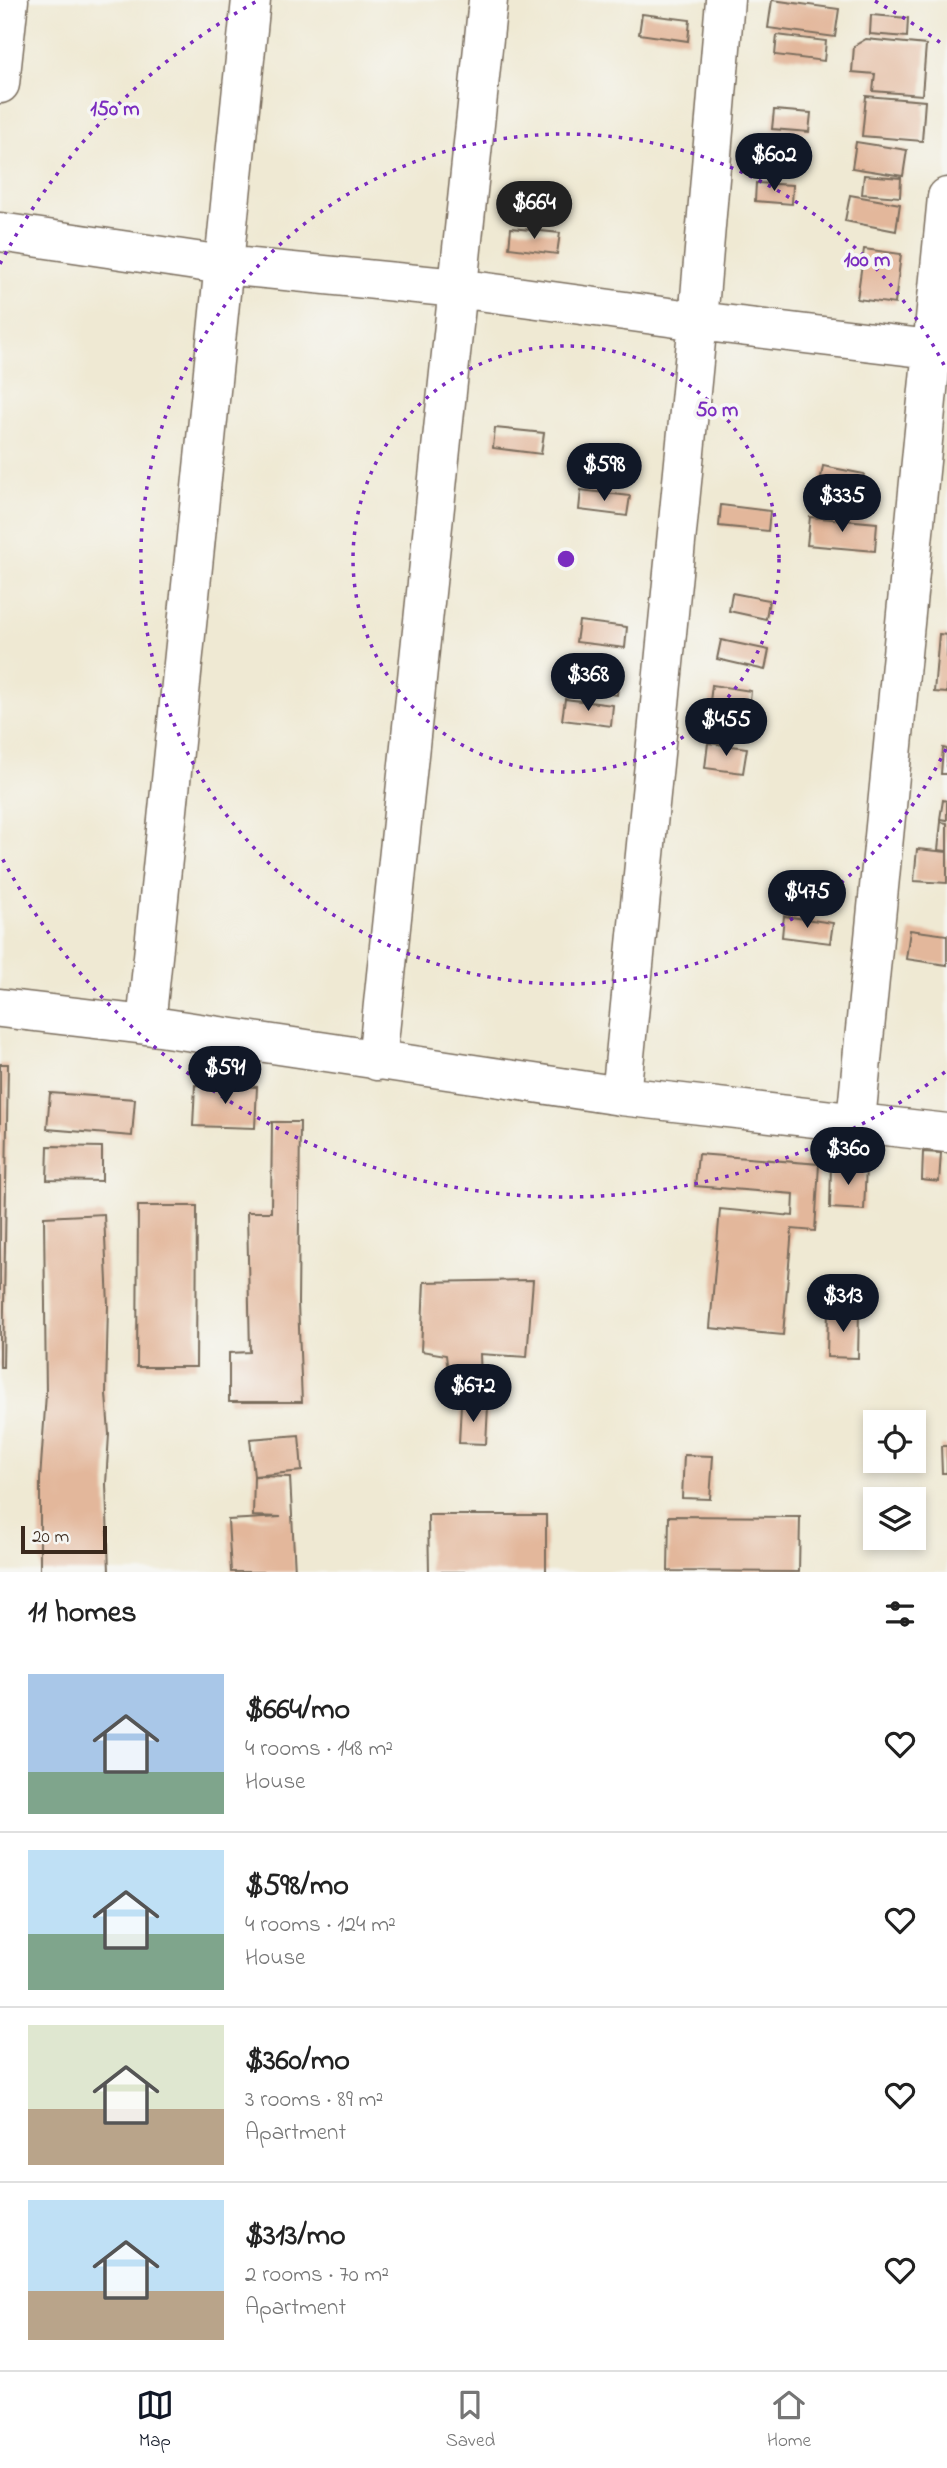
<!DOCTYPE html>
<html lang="en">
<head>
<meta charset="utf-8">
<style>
  :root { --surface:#fff; --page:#f2f2f2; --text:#222; --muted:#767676; --line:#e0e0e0; --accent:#111827 }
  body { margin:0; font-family:"Indie Flower",sans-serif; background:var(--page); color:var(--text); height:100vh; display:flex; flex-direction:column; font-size:26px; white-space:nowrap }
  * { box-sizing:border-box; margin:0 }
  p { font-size:23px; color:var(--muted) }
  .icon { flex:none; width:38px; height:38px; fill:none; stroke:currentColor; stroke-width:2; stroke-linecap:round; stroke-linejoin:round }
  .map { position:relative; height:1572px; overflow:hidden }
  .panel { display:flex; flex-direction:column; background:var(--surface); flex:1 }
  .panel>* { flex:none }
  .fabs { position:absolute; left:863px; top:1410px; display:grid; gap:14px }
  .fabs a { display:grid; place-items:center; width:63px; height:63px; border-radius:0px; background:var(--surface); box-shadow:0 4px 10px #0003; font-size:35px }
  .scale { position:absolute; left:21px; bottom:18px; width:86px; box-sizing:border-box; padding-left:7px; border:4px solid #3b2a1e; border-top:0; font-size:19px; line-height:24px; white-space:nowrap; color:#3b2a1e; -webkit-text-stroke:5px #f6f6f2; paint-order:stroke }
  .price { position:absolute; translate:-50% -60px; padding:0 16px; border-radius:24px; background:var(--accent); color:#fff; font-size:23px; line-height:46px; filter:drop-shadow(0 2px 4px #0008) }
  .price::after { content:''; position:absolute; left:50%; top:42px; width:21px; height:16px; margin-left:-10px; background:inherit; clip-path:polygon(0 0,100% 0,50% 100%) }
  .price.selected { background:#222; color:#fff }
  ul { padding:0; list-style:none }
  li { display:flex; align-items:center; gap:21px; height:175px; padding:0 28px }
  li+li { border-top:2px solid var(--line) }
  li span { display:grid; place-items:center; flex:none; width:196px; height:140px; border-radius:0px; color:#555 }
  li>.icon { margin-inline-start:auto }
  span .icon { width:84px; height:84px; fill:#fffc; stroke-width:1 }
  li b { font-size:30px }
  h2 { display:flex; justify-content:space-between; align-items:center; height:84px; padding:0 28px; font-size:30px }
  .tabs { display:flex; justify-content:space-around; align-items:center; height:98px; border-top:2px solid var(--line); background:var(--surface); font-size:19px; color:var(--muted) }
  .tabs a { display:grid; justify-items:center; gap:4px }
  .tabs .selected { color:var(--accent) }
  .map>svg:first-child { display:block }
  .building { fill:#e3b79b }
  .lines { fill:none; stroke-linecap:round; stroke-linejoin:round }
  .minor-casing { stroke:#7a6d5d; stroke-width:41 }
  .minor { stroke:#fff; stroke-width:38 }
  .ring { fill:none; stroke:#7b2cbf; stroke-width:3.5; stroke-dasharray:3.5 7 }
  .centre { fill:#7b2cbf; stroke:#f6f6f2; stroke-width:3.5 }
  .ring-label { font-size:21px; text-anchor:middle; font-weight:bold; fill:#7b2cbf; stroke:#f6f6f2; stroke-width:7; stroke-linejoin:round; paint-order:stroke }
</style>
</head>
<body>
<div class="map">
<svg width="947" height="1572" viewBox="0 0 947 1572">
  <rect width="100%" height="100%" fill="#f6f6f2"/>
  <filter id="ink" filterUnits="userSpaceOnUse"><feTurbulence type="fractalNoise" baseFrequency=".0143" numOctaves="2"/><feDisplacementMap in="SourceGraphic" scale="14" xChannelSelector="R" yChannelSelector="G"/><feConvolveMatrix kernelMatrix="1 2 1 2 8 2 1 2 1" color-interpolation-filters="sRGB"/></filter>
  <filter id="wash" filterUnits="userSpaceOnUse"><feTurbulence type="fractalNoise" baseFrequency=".00686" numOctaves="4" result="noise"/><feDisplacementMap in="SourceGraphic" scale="28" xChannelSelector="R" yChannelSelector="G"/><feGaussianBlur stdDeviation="1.57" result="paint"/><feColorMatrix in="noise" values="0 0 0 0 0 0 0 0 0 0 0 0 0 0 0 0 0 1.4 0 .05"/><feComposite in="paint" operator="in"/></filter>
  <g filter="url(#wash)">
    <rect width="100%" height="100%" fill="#efe9d3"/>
    <g id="blocks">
      <path class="building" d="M 772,0 L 839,9 L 835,37 L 768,28 Z
        M 642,14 L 690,20 L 688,41 L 639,34 Z
        M 871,15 L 908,18 L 907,37 L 870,34 Z
        M 777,35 L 826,41 L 824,61 L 775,55 Z
        M 866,39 L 926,45 L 922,95 L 873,91 L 875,74 L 852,72 L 854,46 Z
        M 866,96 L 925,101 L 922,141 L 862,136 Z
        M 774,110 L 811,113 L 809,132 L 772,129 Z
        M 856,142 L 907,150 L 903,176 L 852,168 Z
        M 864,175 L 901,178 L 900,197 L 862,194 Z
        M 756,183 L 793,185 L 792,204 L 755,201 Z
        M 850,195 L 900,204 L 896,231 L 845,221 Z
        M 511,228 L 560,233 L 557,254 L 509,248 Z
        M 864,249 L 901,254 L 895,304 L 857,299 Z
        M 495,428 L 544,433 L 541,454 L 493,448 Z
        M 823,466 L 864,474 L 859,502 L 818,494 Z
        M 581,490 L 630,496 L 627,516 L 579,510 Z
        M 721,505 L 770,511 L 768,531 L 719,526 Z
        M 810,517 L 877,523 L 875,551 L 807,545 Z
        M 732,593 L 769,600 L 766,619 L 729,611 Z
        M 579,621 L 627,627 L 625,648 L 576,642 Z
        M 939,634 L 947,635 L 947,693 L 934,692 Z
        M 721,640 L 769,650 L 765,670 L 717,659 Z
        M 571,669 L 619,675 L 617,695 L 568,689 Z
        M 712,685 L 751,691 L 748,716 L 709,710 Z
        M 565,699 L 613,705 L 611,726 L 562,720 Z
        M 708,743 L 747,748 L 743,773 L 705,768 Z
        M 943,748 L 947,749 L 947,774 L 941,774 Z
        M 943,800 L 947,801 L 947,820 L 940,819 Z
        M 941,822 L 947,823 L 947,851 L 938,850 Z
        M 917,849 L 947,852 L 947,883 L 914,881 Z
        M 784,916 L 833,923 L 830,943 L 782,937 Z
        M 910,930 L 947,935 L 947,965 L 906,959 Z
        M 0,1064 L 8,1064 L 3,1367 L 0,1367 Z
        M 195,1085 L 257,1087 L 255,1128 L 193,1126 Z
        M 50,1093 L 135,1099 L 132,1136 L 47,1129 Z
        M 272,1122 L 300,1122 L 298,1303 L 302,1402 L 229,1402 L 229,1353 L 250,1352 L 247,1212 L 271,1212 Z
        M 48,1146 L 102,1147 L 102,1181 L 47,1180 Z
        M 923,1152 L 941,1153 L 939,1182 L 922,1180 Z
        M 698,1154 L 819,1164 L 815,1231 L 792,1229 L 783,1335 L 710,1328 L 720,1209 L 793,1216 L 794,1194 L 695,1186 Z
        M 831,1165 L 866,1166 L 864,1210 L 830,1208 Z
        M 138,1206 L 197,1206 L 196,1367 L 137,1367 Z
        M 104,1214 L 108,1305 L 106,1394 L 109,1434 L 106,1484 L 109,1572 L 40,1572 L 40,1480 L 46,1394 L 44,1217 Z
        M 533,1280 L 527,1357 L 480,1354 L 481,1381 L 449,1380 L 446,1355 L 421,1351 L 424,1282 Z
        M 828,1309 L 859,1310 L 858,1358 L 827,1357 Z
        M 461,1404 L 488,1406 L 486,1444 L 459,1443 Z
        M 299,1435 L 302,1471 L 254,1476 L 290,1477 L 295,1572 L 231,1572 L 228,1520 L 281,1517 L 253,1516 L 254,1476 L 250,1439 Z
        M 941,1446 L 947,1446 L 947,1473 L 942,1473 Z
        M 684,1455 L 713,1456 L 710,1499 L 682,1498 Z
        M 428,1515 L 546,1515 L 546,1572 L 429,1572 Z
        M 669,1516 L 800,1517 L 799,1572 L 668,1571 Z"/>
    </g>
  </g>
  <g filter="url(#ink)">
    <use href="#blocks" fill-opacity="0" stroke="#7a6d5d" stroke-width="2"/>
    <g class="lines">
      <g class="minor-casing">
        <path id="minor" d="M 0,84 L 9,0
          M 0,232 L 223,265 L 457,288 L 698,321 L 947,351
          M 0,1008 L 146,1025 L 621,1096 L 947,1133
          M 146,1025 L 251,0
          M 377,1061 L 488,0
          M 621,1096 L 698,321 L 725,0
          M 856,1121 L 947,197"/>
      </g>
      <use href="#minor" class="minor"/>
    </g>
  </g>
  <g class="ring">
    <circle cx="566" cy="559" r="213"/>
    <path d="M946 749A425 425 0 1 1 946 369"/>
    <path d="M945 1072A638 638 0 0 1 0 854M0 264A638 638 0 0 1 257 1M875 1A638 638 0 0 1 945 46"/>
  </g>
  <circle cx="566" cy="559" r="10" class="centre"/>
  <g class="ring-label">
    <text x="115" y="115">150 m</text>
    <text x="867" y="266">100 m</text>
    <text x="717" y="416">50 m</text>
  </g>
</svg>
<div class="fabs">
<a><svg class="icon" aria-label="locate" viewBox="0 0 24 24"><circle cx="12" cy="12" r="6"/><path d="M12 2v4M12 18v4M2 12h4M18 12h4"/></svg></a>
<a><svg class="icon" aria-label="layers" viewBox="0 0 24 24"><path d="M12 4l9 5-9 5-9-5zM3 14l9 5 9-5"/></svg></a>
</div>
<div class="scale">20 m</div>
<b class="price" style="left:774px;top:193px">$602</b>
<b class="price selected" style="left:534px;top:241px">$664</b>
<b class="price" style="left:604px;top:503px">$598</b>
<b class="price" style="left:842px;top:534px">$335</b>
<b class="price" style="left:588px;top:713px">$368</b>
<b class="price" style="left:726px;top:758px">$455</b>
<b class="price" style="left:807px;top:930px">$475</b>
<b class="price" style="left:225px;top:1106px">$591</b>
<b class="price" style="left:848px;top:1187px">$360</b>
<b class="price" style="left:843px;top:1334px">$313</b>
<b class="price" style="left:473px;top:1424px">$672</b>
</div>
<section class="panel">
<h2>11 homes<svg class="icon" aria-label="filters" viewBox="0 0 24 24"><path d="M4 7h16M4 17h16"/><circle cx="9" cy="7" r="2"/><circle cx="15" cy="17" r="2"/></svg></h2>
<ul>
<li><span style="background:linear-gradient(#a9c7e8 70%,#7fa58c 0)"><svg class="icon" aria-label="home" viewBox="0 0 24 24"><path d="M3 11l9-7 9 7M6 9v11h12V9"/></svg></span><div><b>$664/mo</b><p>4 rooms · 148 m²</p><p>House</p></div><svg class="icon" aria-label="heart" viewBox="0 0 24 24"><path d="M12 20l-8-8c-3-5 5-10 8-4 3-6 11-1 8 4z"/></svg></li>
<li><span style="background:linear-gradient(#bfe0f5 60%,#7fa58c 0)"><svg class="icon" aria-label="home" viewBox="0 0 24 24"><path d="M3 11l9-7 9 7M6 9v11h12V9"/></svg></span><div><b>$598/mo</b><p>4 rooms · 124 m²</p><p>House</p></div><svg class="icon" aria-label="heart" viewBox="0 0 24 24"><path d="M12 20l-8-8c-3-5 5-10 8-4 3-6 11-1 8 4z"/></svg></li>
<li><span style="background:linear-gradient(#dfe7d0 60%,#b9a48a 0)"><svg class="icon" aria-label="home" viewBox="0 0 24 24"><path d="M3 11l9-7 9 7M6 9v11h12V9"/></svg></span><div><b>$360/mo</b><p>3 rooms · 89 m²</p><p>Apartment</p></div><svg class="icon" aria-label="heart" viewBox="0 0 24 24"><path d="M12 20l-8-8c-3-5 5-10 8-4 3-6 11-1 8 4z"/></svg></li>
<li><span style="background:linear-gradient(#bfe0f5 65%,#b9a48a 0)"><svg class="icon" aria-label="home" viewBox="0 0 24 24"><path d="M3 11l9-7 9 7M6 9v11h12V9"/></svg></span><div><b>$313/mo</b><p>2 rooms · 70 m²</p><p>Apartment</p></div><svg class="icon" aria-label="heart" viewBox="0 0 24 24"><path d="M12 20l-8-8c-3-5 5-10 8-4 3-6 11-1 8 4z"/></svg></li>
</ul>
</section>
<nav class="tabs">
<a class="selected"><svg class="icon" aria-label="map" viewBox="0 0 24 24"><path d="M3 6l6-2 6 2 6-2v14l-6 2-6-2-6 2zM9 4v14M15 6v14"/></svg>Map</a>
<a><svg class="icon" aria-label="saved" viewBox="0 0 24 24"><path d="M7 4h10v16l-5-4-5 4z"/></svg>Saved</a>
<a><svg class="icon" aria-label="home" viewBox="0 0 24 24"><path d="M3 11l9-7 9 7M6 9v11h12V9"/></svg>Home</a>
</nav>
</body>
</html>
